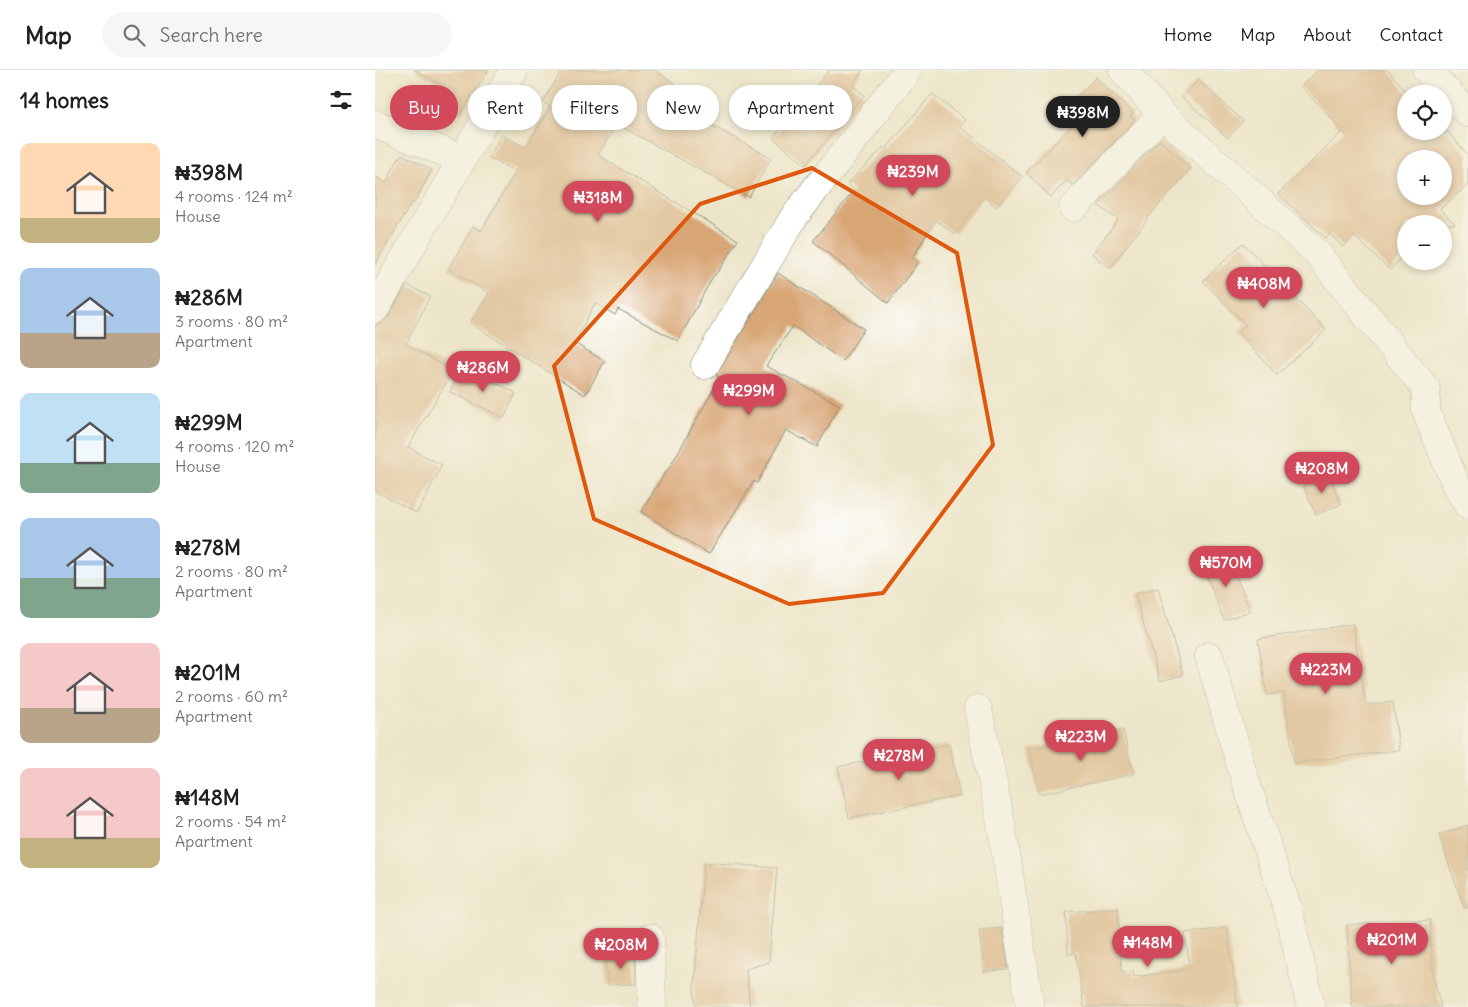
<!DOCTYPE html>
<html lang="en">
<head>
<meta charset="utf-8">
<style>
  :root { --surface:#fff; --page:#f6f6f6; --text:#202124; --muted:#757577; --line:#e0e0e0; --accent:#d1495b }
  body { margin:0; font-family:Delius,sans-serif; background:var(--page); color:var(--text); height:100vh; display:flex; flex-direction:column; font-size:19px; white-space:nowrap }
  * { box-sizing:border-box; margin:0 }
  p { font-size:16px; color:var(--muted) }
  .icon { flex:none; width:28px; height:28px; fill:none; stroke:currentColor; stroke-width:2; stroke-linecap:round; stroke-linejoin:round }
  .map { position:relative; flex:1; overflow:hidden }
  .side { display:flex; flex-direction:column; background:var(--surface); width:375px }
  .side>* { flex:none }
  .top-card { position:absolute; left:15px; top:15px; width:475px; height:45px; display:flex; gap:10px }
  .controls { position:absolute; left:1022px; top:15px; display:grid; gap:10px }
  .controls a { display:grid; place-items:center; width:55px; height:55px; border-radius:50%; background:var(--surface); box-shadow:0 2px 8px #0003; font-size:25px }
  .price { position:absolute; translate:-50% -42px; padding:0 11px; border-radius:18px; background:var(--accent); color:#fff; font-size:16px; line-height:32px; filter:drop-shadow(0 1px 2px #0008) }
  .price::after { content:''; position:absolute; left:50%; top:30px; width:15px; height:11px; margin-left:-8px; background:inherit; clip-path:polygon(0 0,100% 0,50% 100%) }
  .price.selected { background:#222; color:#fff }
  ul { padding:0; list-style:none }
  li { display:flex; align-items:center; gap:15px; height:125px; padding:0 20px }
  li span { display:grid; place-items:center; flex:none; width:140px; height:100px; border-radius:10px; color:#555 }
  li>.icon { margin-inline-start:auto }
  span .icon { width:60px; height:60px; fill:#fffc; stroke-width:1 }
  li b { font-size:21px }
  h2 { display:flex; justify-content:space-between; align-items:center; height:60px; padding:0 20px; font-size:21px }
  .tag { padding:0 18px; border-radius:22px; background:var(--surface); box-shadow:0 2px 8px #0003; font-size:18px; line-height:45px }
  .tag.selected { background:var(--accent); color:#fff }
  header { display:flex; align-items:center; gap:30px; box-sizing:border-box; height:70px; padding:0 25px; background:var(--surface); border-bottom:1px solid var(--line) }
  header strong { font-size:24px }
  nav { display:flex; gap:28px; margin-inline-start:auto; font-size:18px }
  .search { width:350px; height:45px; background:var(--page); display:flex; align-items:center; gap:12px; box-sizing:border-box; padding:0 18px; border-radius:28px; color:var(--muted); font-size:19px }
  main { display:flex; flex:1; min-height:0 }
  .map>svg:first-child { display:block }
  .building { fill:#d8a674; fill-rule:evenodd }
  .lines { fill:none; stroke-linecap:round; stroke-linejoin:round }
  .minor-casing { stroke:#86917e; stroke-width:29 }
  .tertiary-casing { stroke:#86917e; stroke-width:29 }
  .minor { stroke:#fff; stroke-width:28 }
  .tertiary { stroke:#fff; stroke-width:28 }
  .marked { fill:none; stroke:#de580e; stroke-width:4; stroke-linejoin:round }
</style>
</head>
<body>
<header>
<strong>Map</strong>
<div class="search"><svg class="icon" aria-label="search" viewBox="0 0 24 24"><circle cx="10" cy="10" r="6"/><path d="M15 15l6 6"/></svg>Search here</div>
<nav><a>Home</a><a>Map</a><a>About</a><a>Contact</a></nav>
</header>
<main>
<section class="side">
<h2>14 homes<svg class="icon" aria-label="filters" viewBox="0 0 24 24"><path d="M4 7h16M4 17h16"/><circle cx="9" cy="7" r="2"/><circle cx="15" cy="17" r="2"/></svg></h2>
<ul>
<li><span style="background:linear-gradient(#ffd9b3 75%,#c2b280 0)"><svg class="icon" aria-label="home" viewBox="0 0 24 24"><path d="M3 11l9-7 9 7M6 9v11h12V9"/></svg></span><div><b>₦398M</b><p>4 rooms · 124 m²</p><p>House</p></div></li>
<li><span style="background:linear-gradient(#a9c7e8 65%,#b9a48a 0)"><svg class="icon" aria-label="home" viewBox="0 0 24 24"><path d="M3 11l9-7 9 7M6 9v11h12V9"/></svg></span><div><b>₦286M</b><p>3 rooms · 80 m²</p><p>Apartment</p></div></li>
<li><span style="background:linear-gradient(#bfe0f5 70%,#7fa58c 0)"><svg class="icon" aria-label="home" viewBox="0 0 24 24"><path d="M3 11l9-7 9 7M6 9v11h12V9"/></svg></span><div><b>₦299M</b><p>4 rooms · 120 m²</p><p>House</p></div></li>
<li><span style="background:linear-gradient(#a9c7e8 60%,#7fa58c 0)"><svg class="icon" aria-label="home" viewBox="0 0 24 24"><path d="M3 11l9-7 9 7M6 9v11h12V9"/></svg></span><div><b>₦278M</b><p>2 rooms · 80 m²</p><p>Apartment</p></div></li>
<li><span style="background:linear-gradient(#f6c9c9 65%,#b9a48a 0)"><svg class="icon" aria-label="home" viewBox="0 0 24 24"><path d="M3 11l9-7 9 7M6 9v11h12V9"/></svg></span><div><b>₦201M</b><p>2 rooms · 60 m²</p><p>Apartment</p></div></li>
<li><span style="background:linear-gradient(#f6c9c9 70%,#c2b280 0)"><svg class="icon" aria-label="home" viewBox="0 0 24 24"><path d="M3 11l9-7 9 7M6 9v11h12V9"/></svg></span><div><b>₦148M</b><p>2 rooms · 54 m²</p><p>Apartment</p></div></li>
</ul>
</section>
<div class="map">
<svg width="1093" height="937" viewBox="0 0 1093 937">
  <rect width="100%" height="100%" fill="#fff"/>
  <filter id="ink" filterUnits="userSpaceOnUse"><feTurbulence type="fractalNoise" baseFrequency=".02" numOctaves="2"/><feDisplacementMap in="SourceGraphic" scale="10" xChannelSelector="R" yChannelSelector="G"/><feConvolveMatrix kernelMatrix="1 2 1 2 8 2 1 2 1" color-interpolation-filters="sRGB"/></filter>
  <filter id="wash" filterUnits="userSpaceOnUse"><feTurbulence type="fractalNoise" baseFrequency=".0096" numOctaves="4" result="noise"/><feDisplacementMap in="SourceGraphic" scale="20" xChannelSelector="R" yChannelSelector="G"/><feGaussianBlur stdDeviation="1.12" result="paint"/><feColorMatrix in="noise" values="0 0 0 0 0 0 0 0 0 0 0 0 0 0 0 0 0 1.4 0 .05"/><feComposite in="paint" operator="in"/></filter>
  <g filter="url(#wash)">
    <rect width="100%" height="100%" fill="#ede5c9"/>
    <g id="blocks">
      <path class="building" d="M 39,0 L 114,0 L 86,44 L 63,30 L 71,17 Z
        M 187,0 L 279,0 L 300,13 L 289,29 L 396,88 L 374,127 L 242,54 L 223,85 L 363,170 L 345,199 L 337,208 L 303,271 L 243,239 L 240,245 L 220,233 L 199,273 L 230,291 L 210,325 L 95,253 L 114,223 L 73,199 L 98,156 L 106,161 L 141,101 L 114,88 L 126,65 L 151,77 L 175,37 L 168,32 Z
        M 454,0 L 488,0 L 477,15 L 489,25 L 431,95 L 398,68 Z
        M 943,0 L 1013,0 L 1033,24 L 1031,24 L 1031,61 L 1066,61 L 1069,64 L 1072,61 L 1093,85 L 1093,115 L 1065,139 L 1080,154 L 1031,154 L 1031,183 L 1015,200 L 979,166 L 968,177 L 955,164 L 951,168 L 903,124 L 968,61 L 926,16 ZM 1031,89 L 1069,89 L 1069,126 L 1031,126 Z
        M 721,7 L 758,44 L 755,46 L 760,50 L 698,115 L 691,111 L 676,127 L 651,103 L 699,53 L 687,41 Z
        M 823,10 L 868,51 L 853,68 L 807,27 Z
        M 557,24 L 590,50 L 584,56 L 648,107 L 621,137 L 609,126 L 580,164 L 561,150 L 537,188 L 543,192 L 513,233 L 438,171 L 479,121 L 472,114 L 509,77 L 511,79 Z
        M 784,70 L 816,98 L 778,142 L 735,198 L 717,184 L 743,150 L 723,135 Z
        M 26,84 L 57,100 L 39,133 L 37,132 L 0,195 L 0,106 L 11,113 Z
        M 868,173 L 951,260 L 902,305 L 863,262 L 871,255 L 828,211 Z
        M 403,203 L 489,259 L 468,291 L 418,256 L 391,296 L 465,335 L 442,377 L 411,360 L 382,413 L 379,411 L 334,484 L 266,442 L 291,401 L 292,402 L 345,308 L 341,305 Z
        M 32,215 L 55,226 L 31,274 L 78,301 L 33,377 L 67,395 L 42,443 L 0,421 L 0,255 L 7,253 L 13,247 Z
        M 87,297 L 141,323 L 129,348 L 75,322 Z
        M 953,404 L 966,434 L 941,445 L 928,415 Z
        M 853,485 L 875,541 L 849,550 L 827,494 Z
        M 783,518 L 808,605 L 785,611 L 760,524 Z
        M 978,554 L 991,635 L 1018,632 L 1024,680 L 919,693 L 909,623 L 892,625 L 883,569 Z
        M 748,659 L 758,704 L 664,724 L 654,679 Z
        M 574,674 L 585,726 L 474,748 L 463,697 Z
        M 1093,755 L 1093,838 L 1089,838 L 1064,765 Z
        M 329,792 L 402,798 L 394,892 L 371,899 L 375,937 L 321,937 L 319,918 Z
        M 743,838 L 747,902 L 758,901 L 759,907 L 815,899 L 810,863 L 852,858 L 863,937 L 709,937 L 701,883 L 693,884 L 691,842 Z
        M 1055,850 L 1058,906 L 1066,937 L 977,937 L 972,855 Z
        M 627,858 L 633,899 L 609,902 L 604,860 Z
        M 260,884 L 261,914 L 232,915 L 231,885 Z"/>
    </g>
  </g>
  <g filter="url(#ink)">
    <use href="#blocks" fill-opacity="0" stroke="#86917e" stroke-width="1"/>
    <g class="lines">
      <g class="minor-casing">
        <path id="minor" d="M 748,0 L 787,44 L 940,181 L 1051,319 L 1051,341 L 1081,415 L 1093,435
          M 1052,0 L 1093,43
          M 0,54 L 86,89
          M 698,138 L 787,44
          M 330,295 L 419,147 L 533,0
          M 834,586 L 867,700 L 913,840 L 936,937
          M 603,639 L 626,754 L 655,937
          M 275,868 L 277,937"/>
      </g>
      <g class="tertiary-casing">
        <path id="tertiary" d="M 0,239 L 139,0"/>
      </g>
      <use href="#minor" class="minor"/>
      <use href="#tertiary" class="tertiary"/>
    </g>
  </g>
  <path d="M0 0H1093V937H0ZM 437,98 L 582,183 L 618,375 L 508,523 L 414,534 L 219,449 L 179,296 L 325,134 Z" fill="#ede5c9" fill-opacity=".55" fill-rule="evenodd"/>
  <path class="marked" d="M 437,98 L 582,183 L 618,375 L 508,523 L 414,534 L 219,449 L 179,296 L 325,134 Z"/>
</svg>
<div class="controls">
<a><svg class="icon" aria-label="locate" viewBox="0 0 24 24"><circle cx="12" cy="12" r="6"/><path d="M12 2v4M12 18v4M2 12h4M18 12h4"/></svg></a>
<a>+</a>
<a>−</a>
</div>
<b class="price selected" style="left:708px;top:68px">₦398M</b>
<b class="price" style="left:538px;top:127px">₦239M</b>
<b class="price" style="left:223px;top:153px">₦318M</b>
<b class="price" style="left:889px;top:239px">₦408M</b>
<b class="price" style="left:108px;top:323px">₦286M</b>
<b class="price" style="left:374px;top:346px">₦299M</b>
<b class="price" style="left:947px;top:424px">₦208M</b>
<b class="price" style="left:851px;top:518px">₦570M</b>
<b class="price" style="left:951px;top:625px">₦223M</b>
<b class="price" style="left:706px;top:692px">₦223M</b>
<b class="price" style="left:524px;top:711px">₦278M</b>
<b class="price" style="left:1017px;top:895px">₦201M</b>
<b class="price" style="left:773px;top:898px">₦148M</b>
<b class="price" style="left:246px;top:900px">₦208M</b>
<div class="top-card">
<a class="tag selected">Buy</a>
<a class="tag">Rent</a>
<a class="tag">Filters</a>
<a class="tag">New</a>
<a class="tag">Apartment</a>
</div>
</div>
</main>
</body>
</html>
